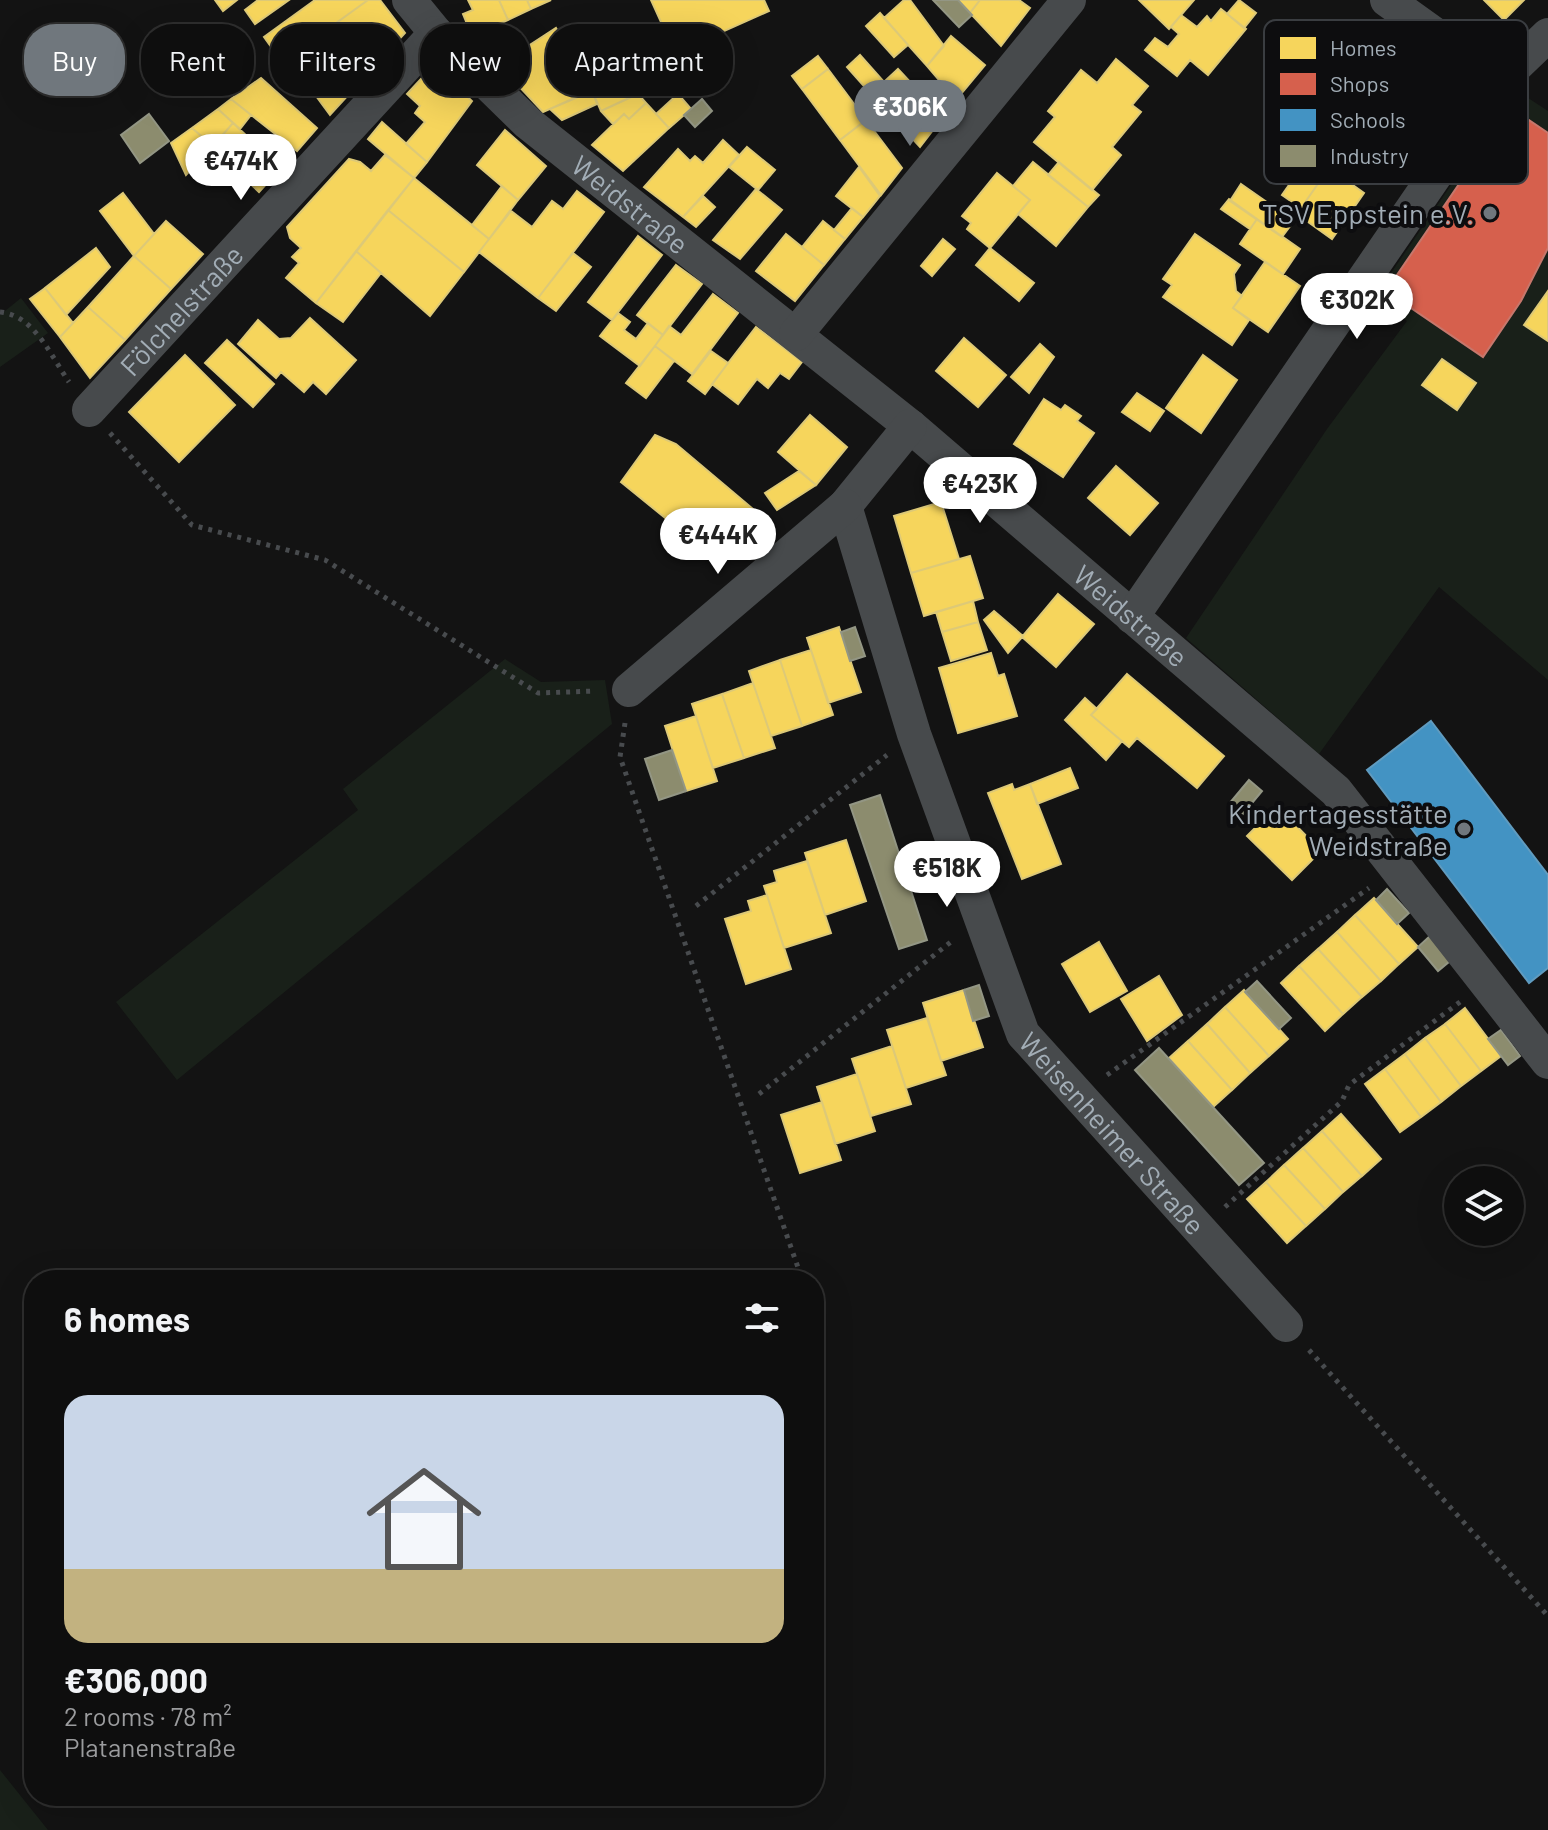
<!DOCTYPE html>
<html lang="en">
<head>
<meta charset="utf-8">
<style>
  :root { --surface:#0e0e0e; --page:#1c1c1c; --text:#f1f3f6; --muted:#9b9c9e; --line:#2e2e2e; --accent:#70777d }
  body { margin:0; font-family:Barlow,sans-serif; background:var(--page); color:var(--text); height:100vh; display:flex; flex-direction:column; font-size:30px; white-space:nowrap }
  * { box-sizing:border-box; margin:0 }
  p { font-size:26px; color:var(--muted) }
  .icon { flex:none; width:44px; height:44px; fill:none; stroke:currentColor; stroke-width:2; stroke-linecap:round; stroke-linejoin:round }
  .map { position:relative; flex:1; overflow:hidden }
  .side { position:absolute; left:24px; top:1270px; width:800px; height:536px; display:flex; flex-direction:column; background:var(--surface); border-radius:32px; box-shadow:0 8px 32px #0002,0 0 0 2px var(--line) }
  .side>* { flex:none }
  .hud { position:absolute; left:24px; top:24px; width:800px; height:72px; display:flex; gap:16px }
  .controls { position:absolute; left:1444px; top:1166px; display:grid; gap:16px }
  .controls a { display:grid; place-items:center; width:80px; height:80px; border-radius:50%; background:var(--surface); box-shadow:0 8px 32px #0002,0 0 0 2px var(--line); font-size:40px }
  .price { position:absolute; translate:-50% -68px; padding:0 18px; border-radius:28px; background:#fff; color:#222; font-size:26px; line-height:52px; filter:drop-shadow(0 2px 4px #0008) }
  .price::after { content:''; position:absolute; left:50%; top:48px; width:24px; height:18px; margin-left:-12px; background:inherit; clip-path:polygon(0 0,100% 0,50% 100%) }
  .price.active { background:var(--accent); color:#fff }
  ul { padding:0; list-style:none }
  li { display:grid; align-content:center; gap:16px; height:424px; padding:0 40px }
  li+li { border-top:2px solid var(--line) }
  li span { display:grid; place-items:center; height:248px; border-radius:24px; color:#555 }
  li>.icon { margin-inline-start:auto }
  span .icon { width:144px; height:144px; fill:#fffc; stroke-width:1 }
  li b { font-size:34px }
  h2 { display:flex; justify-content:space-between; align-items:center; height:96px; padding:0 40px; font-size:34px }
  .pill { padding:0 28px; border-radius:32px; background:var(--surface); box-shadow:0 8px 32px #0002,0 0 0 2px var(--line); font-size:28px; line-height:72px }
  .pill.active { background:var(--accent); color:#fff }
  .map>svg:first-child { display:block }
  .green { fill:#192019 }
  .homes { fill:#f6d55c; stroke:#ddc977; stroke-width:2 }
  .shops { fill:#d6604d; stroke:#c6776c; stroke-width:2 }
  .schools { fill:#4393c3; stroke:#609bbf; stroke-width:2 }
  .industry { fill:#8c8c6e; stroke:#939684; stroke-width:2 }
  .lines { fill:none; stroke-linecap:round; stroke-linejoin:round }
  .path { stroke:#484b4e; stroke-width:5; stroke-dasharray:4 6; stroke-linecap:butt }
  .street { stroke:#474a4c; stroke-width:34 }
  .poi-dot { fill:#70777d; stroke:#0d0d0f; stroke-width:3 }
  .labels { text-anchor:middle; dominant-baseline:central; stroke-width:8; stroke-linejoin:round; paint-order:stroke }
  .street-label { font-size:28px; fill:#a2adb6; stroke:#0d0d0f }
  .poi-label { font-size:28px; fill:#a2adb6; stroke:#0d0d0f; text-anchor:end }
  .key { fill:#0d0d0f; stroke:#3a3d41; stroke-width:2 }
  .key-label { font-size:22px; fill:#a2adb6 }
</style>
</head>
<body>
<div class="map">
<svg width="1548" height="1830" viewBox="0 0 1548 1830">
  <rect width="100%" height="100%" fill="#131313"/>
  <path class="green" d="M 1516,90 L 1548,111 L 1548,680 L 1439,587 L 1319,754 L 1186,638 L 1327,429 L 1407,321 L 1374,298 Z
    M 21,298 L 48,333 L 0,367 L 0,315 Z
    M 505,659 L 541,682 L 605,680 L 612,724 L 177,1080 L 116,1002 L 358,810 L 343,789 Z
    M 0,1770 L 48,1830 L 0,1830 Z"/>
  <path class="homes" d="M 215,0 L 237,0 L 223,11 Z
    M 258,0 L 289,0 L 255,24 L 245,10 Z
    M 315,0 L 368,0 L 282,62 L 264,37 Z
    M 368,0 L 380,0 L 405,33 L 330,115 L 288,58 Z
    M 468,0 L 499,0 L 508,20 L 472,36 L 463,14 L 473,10 Z
    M 499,0 L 527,0 L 531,9 L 508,20 Z
    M 527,0 L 551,0 L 531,9 Z
    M 651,0 L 764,0 L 769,11 L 675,53 Z
    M 904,0 L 910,0 L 944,46 L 927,66 L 884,18 Z
    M 958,0 L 980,0 L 970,13 Z
    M 980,0 L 1019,0 L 1030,8 L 1001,46 L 970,13 Z
    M 1139,0 L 1194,0 L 1169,29 Z
    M 1239,0 L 1256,13 L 1244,28 L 1227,14 Z
    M 1484,0 L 1524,0 L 1504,20 Z
    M 1221,9 L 1246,29 L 1208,75 L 1190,60 L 1177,76 L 1145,50 L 1155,38 L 1168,47 L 1179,34 L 1171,27 L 1181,15 L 1197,27 L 1207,16 L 1211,21 Z
    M 880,13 L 908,45 L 894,57 L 866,26 Z
    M 661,23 L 675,53 L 646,66 L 633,36 Z
    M 556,28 L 595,89 L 543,112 L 499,65 Z
    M 632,35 L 646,66 L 595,89 L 576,59 Z
    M 951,36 L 985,65 L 956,100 L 927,66 Z
    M 860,55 L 884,82 L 871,94 L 847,67 Z
    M 818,56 L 828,69 L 802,89 L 792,76 Z
    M 1116,59 L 1148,86 L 1132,105 L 1141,112 L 1112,147 L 1121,155 L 1092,190 L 1034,142 L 1055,117 L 1048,111 L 1081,70 L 1097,83 Z
    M 658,61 L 666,79 L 645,88 L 637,70 Z
    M 434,65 L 472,101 L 427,162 L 406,144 L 425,122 L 415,113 L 420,106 L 407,94 Z
    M 828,69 L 866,120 L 840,140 L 802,89 Z
    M 898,69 L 943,117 L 920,147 L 871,94 Z
    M 637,70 L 646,90 L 601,111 L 592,91 Z
    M 261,78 L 317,128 L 297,151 L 231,99 Z
    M 592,91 L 597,104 L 562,120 L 550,109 Z
    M 638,94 L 646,103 L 629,119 L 624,114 L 613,124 L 601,111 Z
    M 678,94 L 691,109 L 669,128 L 656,114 Z
    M 231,99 L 251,115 L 240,129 L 218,109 Z
    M 646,103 L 669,128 L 623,171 L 592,145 L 624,114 L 629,119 Z
    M 218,109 L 233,123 L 213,146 L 192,128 Z
    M 866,120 L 902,168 L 881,195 L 840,140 Z
    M 382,122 L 427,162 L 414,178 L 368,139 Z
    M 233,123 L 281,168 L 259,192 L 242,176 L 236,182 L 215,162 L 221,156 L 212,147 Z
    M 192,128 L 213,146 L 186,175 L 171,143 Z
    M 505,130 L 546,166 L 518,200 L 477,165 Z
    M 723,140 L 739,155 L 683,217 L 644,187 L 678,149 L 690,161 L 695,156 L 703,163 Z
    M 747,147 L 775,170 L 758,190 L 729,167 Z
    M 385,155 L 414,178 L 316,303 L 286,278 L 299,263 L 292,257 L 301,248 L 290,238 L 287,227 L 349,159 L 360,162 L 371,171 Z
    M 1310,155 L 1329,168 L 1301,208 L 1282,195 Z
    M 1033,162 L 1088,207 L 1056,246 L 1018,214 L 1030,200 L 1013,186 Z
    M 1059,162 L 1099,195 L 1088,207 L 1048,175 Z
    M 859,167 L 880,196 L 863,217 L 836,196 Z
    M 1329,168 L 1364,193 L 1332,239 L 1297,214 Z
    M 997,173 L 1030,200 L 990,248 L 967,229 L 971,223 L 962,216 Z
    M 414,178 L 489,239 L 464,272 L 388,210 Z
    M 1241,184 L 1294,221 L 1282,237 L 1230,201 Z
    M 502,186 L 518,200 L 489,239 L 472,225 Z
    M 756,189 L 782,210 L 740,259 L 713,240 Z
    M 577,191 L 604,212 L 538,298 L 479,252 L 511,211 L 532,227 L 552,201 L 563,209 Z
    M 123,193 L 154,234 L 134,256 L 100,211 Z
    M 703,196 L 715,207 L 696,227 L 683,217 Z
    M 1229,199 L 1257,219 L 1250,229 L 1221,209 Z
    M 852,208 L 863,217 L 845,239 L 834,230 Z
    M 388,210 L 464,272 L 430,316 L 356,251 Z
    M 1257,219 L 1300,249 L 1283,274 L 1240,244 Z
    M 166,221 L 203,254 L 171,289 L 134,256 Z
    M 823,221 L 845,239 L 824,265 L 802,247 Z
    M 786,234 L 824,265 L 795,301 L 756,271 Z
    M 1195,234 L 1240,265 L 1234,274 L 1236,291 L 1242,296 L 1233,308 L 1249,320 L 1232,345 L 1163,297 L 1172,285 L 1163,279 Z
    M 638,236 L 662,255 L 612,320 L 588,302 Z
    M 943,239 L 955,249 L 932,276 L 921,266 Z
    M 96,248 L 110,267 L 66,315 L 45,288 Z
    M 990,248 L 1034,283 L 1019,301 L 976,265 Z
    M 356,251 L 381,273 L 343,322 L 316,303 Z
    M 573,253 L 591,267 L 556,311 L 538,298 Z
    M 134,256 L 171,289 L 125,340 L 88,307 Z
    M 1265,262 L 1300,286 L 1268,332 L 1233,308 Z
    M 676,265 L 702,284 L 663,335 L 637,315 Z
    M 45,288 L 73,323 L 60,337 L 30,299 Z
    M 1548,291 L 1548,341 L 1524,325 Z
    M 713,294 L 738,313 L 692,374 L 655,346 L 669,326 L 681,335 Z
    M 88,307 L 125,340 L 90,378 L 60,337 Z
    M 618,313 L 630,322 L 624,330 L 636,339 L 648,323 L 663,335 L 640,366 L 600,336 Z
    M 310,318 L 356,360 L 326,394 L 313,382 L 304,392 L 281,372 L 276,378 L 238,344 L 258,320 L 279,339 L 291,338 Z
    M 756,327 L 802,362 L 789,379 L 780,373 L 768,388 L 757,379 L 738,404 L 712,384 Z
    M 964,338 L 1006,375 L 978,407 L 936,371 Z
    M 227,340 L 274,384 L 253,407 L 205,363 Z
    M 1040,344 L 1054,357 L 1029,393 L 1011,377 Z
    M 655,346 L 674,361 L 646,398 L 626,383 Z
    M 711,351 L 728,363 L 705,394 L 688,381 Z
    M 185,355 L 235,405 L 179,462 L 129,412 Z
    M 1203,355 L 1237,380 L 1201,433 L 1166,408 Z
    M 1442,359 L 1476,383 L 1457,410 L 1422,385 Z
    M 1137,393 L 1164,411 L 1150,431 L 1122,412 Z
    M 1044,399 L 1061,410 L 1065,405 L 1081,416 L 1077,421 L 1094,433 L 1063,477 L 1014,444 Z
    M 810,415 L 847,447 L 816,485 L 778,452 Z
    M 655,435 L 676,444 L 766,520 L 718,561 L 621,482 Z
    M 1116,466 L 1158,503 L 1130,535 L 1088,498 Z
    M 799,471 L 816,485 L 777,510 L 765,493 Z
    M 941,502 L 959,559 L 911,573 L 894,516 Z
    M 970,556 L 983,598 L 924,616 L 911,573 Z
    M 1058,594 L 1094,624 L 1056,667 L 1022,637 Z
    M 973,601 L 978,622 L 942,632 L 936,612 Z
    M 994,611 L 1023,636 L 1008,653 L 984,620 Z
    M 978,622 L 987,650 L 951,661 L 942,632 Z
    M 839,627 L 861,692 L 828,703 L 807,638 Z
    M 811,650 L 833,715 L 802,726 L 780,660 Z
    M 991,653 L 998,676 L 1004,674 L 1017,716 L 958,733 L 939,668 Z
    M 780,660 L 802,726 L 771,736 L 749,671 Z
    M 1127,674 L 1224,756 L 1197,788 L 1137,738 L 1129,747 L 1091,715 Z
    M 753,683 L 775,748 L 744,758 L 722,694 Z
    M 722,694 L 744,758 L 713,768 L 692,704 Z
    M 1085,698 L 1097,709 L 1091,715 L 1122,741 L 1106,760 L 1065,720 Z
    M 696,716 L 717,781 L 686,791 L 665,726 Z
    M 1070,768 L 1078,788 L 1037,804 L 1030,784 Z
    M 1012,784 L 1014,790 L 1030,784 L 1061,864 L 1022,879 L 988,793 Z
    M 1277,806 L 1321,851 L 1292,880 L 1247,836 Z
    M 846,840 L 866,901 L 825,915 L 805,853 Z
    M 807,861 L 831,933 L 784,948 L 764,886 L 777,882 L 774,871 Z
    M 767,895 L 791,969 L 746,984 L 725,919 L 751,911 L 748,901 Z
    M 1374,898 L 1418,947 L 1399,964 L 1355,915 Z
    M 1355,915 L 1399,964 L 1381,981 L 1337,932 Z
    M 1337,932 L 1381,981 L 1362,997 L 1318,949 Z
    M 1099,942 L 1127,991 L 1090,1012 L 1062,964 Z
    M 1318,949 L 1362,997 L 1343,1014 L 1299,966 Z
    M 1299,966 L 1343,1014 L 1325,1031 L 1281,983 Z
    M 1159,976 L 1182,1015 L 1147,1041 L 1121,999 Z
    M 964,990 L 983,1047 L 941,1061 L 923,1003 Z
    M 1244,990 L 1288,1039 L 1269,1056 L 1225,1007 Z
    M 1225,1007 L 1269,1056 L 1250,1073 L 1207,1024 Z
    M 1465,1008 L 1501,1056 L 1481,1071 L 1445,1024 Z
    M 927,1018 L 946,1075 L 906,1088 L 887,1030 Z
    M 1207,1024 L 1250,1073 L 1232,1090 L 1188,1041 Z
    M 1445,1024 L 1481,1071 L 1461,1086 L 1425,1038 Z
    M 1425,1038 L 1461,1086 L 1441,1102 L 1405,1054 Z
    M 1188,1041 L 1232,1090 L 1213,1107 L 1169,1058 Z
    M 892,1046 L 911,1104 L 871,1116 L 852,1059 Z
    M 1405,1054 L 1441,1102 L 1421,1117 L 1385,1069 Z
    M 1385,1069 L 1421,1117 L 1400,1132 L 1365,1084 Z
    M 857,1074 L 875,1131 L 835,1144 L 817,1087 Z
    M 822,1102 L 841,1160 L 800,1173 L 781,1115 Z
    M 1341,1114 L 1381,1159 L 1362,1176 L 1322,1131 Z
    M 1322,1131 L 1362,1176 L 1343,1192 L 1303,1148 Z
    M 1303,1148 L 1343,1192 L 1325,1209 L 1284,1165 Z
    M 1284,1165 L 1325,1209 L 1306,1226 L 1266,1182 Z
    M 1266,1182 L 1306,1226 L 1287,1243 L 1247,1199 Z"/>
  <path class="shops" d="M 1511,108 L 1548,133 L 1548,248 L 1521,301 L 1483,357 L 1386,291 Z"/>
  <path class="schools" d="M 1431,721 L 1548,875 L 1548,968 L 1529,983 L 1367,770 Z"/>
  <path class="industry" d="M 933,0 L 958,0 L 972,15 L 959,27 Z
    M 702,99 L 712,111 L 695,127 L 684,115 Z
    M 149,114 L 169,141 L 140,163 L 121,135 Z
    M 855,627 L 865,656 L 850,661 L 841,632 Z
    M 672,750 L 686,791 L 659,800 L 645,759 Z
    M 1249,780 L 1262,791 L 1242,815 L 1229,804 Z
    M 880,795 L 927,940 L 899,949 L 850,805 Z
    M 1387,889 L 1409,913 L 1397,924 L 1376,900 Z
    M 1430,936 L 1450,961 L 1438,971 L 1418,947 Z
    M 1257,981 L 1291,1018 L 1279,1029 L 1245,992 Z
    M 979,985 L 989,1016 L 973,1021 L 964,990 Z
    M 1501,1030 L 1520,1056 L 1508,1065 L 1488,1039 Z
    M 1159,1048 L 1264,1163 L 1239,1185 L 1135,1070 Z"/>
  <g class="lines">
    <path class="path" d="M 0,312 C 34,315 51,356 69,382
      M 110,433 L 192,525 L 325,560 L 538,693 L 596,691
      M 625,723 L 620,757 L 802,1279
      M 696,906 L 887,755
      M 1107,1075 L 1369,888
      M 759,1094 L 952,941
      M 1225,1207 L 1342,1101 L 1349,1085 L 1460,1002
      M 1309,1350 L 1548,1616"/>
    <g class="street">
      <path id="s1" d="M 409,0 L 436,33 L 528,123 L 910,426 L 1336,791 L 1548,1062"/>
      <path d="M 1387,0 L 1500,81"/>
      <path d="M 796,334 L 1069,0"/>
      <path id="s2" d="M 89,410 L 436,33"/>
      <path id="s3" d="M 910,426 L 845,506 L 914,734 L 1023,1034 L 1286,1325"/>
      <path d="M 1132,617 L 1500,81 L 1548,35"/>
      <path d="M 629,690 L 845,506"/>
    </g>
  </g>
  <g class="poi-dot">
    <circle cx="1490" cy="213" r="8"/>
    <circle cx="1464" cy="829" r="8"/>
  </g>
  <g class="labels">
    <g class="street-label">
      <text stroke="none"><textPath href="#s1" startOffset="302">Weidstraße</textPath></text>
      <text stroke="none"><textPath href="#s2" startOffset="136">Fölchelstraße</textPath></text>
      <text stroke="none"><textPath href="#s1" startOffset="950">Weidstraße</textPath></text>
      <text stroke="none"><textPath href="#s3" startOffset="794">Weisenheimer Straße</textPath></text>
    </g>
    <g class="poi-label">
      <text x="1474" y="213">TSV Eppstein e.V.</text>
      <text x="1448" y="813">Kindertagesstätte<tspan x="1448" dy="32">Weidstraße</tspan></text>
    </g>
  </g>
  <rect x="1264" y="20" width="264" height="164" rx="12" class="key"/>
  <rect x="1280" y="37" width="36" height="22" fill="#f6d55c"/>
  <rect x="1280" y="73" width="36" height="22" fill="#d6604d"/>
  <rect x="1280" y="109" width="36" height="22" fill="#4393c3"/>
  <rect x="1280" y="145" width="36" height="22" fill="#8c8c6e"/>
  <g class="key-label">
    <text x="1330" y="56">Homes</text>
    <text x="1330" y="92">Shops</text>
    <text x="1330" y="128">Schools</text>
    <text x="1330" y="164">Industry</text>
  </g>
</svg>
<div class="controls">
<a><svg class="icon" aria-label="layers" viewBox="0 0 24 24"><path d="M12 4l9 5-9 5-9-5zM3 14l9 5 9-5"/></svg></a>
</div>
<b class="price active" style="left:910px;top:148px">€306K</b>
<b class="price" style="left:241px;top:202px">€474K</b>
<b class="price" style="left:1357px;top:341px">€302K</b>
<b class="price" style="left:980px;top:525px">€423K</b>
<b class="price" style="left:718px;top:576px">€444K</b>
<b class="price" style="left:947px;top:909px">€518K</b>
<div class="hud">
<a class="pill active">Buy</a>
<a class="pill">Rent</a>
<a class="pill">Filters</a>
<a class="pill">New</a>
<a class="pill">Apartment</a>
</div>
<section class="side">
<h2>6 homes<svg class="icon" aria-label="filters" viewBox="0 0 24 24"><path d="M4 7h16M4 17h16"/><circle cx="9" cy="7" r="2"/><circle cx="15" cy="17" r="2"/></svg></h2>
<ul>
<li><span style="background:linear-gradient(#c9d6e8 70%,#c2b280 0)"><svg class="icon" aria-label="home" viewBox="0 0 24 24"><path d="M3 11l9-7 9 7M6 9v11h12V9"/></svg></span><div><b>€306,000</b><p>2 rooms · 78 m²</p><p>Platanenstraße</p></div></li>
</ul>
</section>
</div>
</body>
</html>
